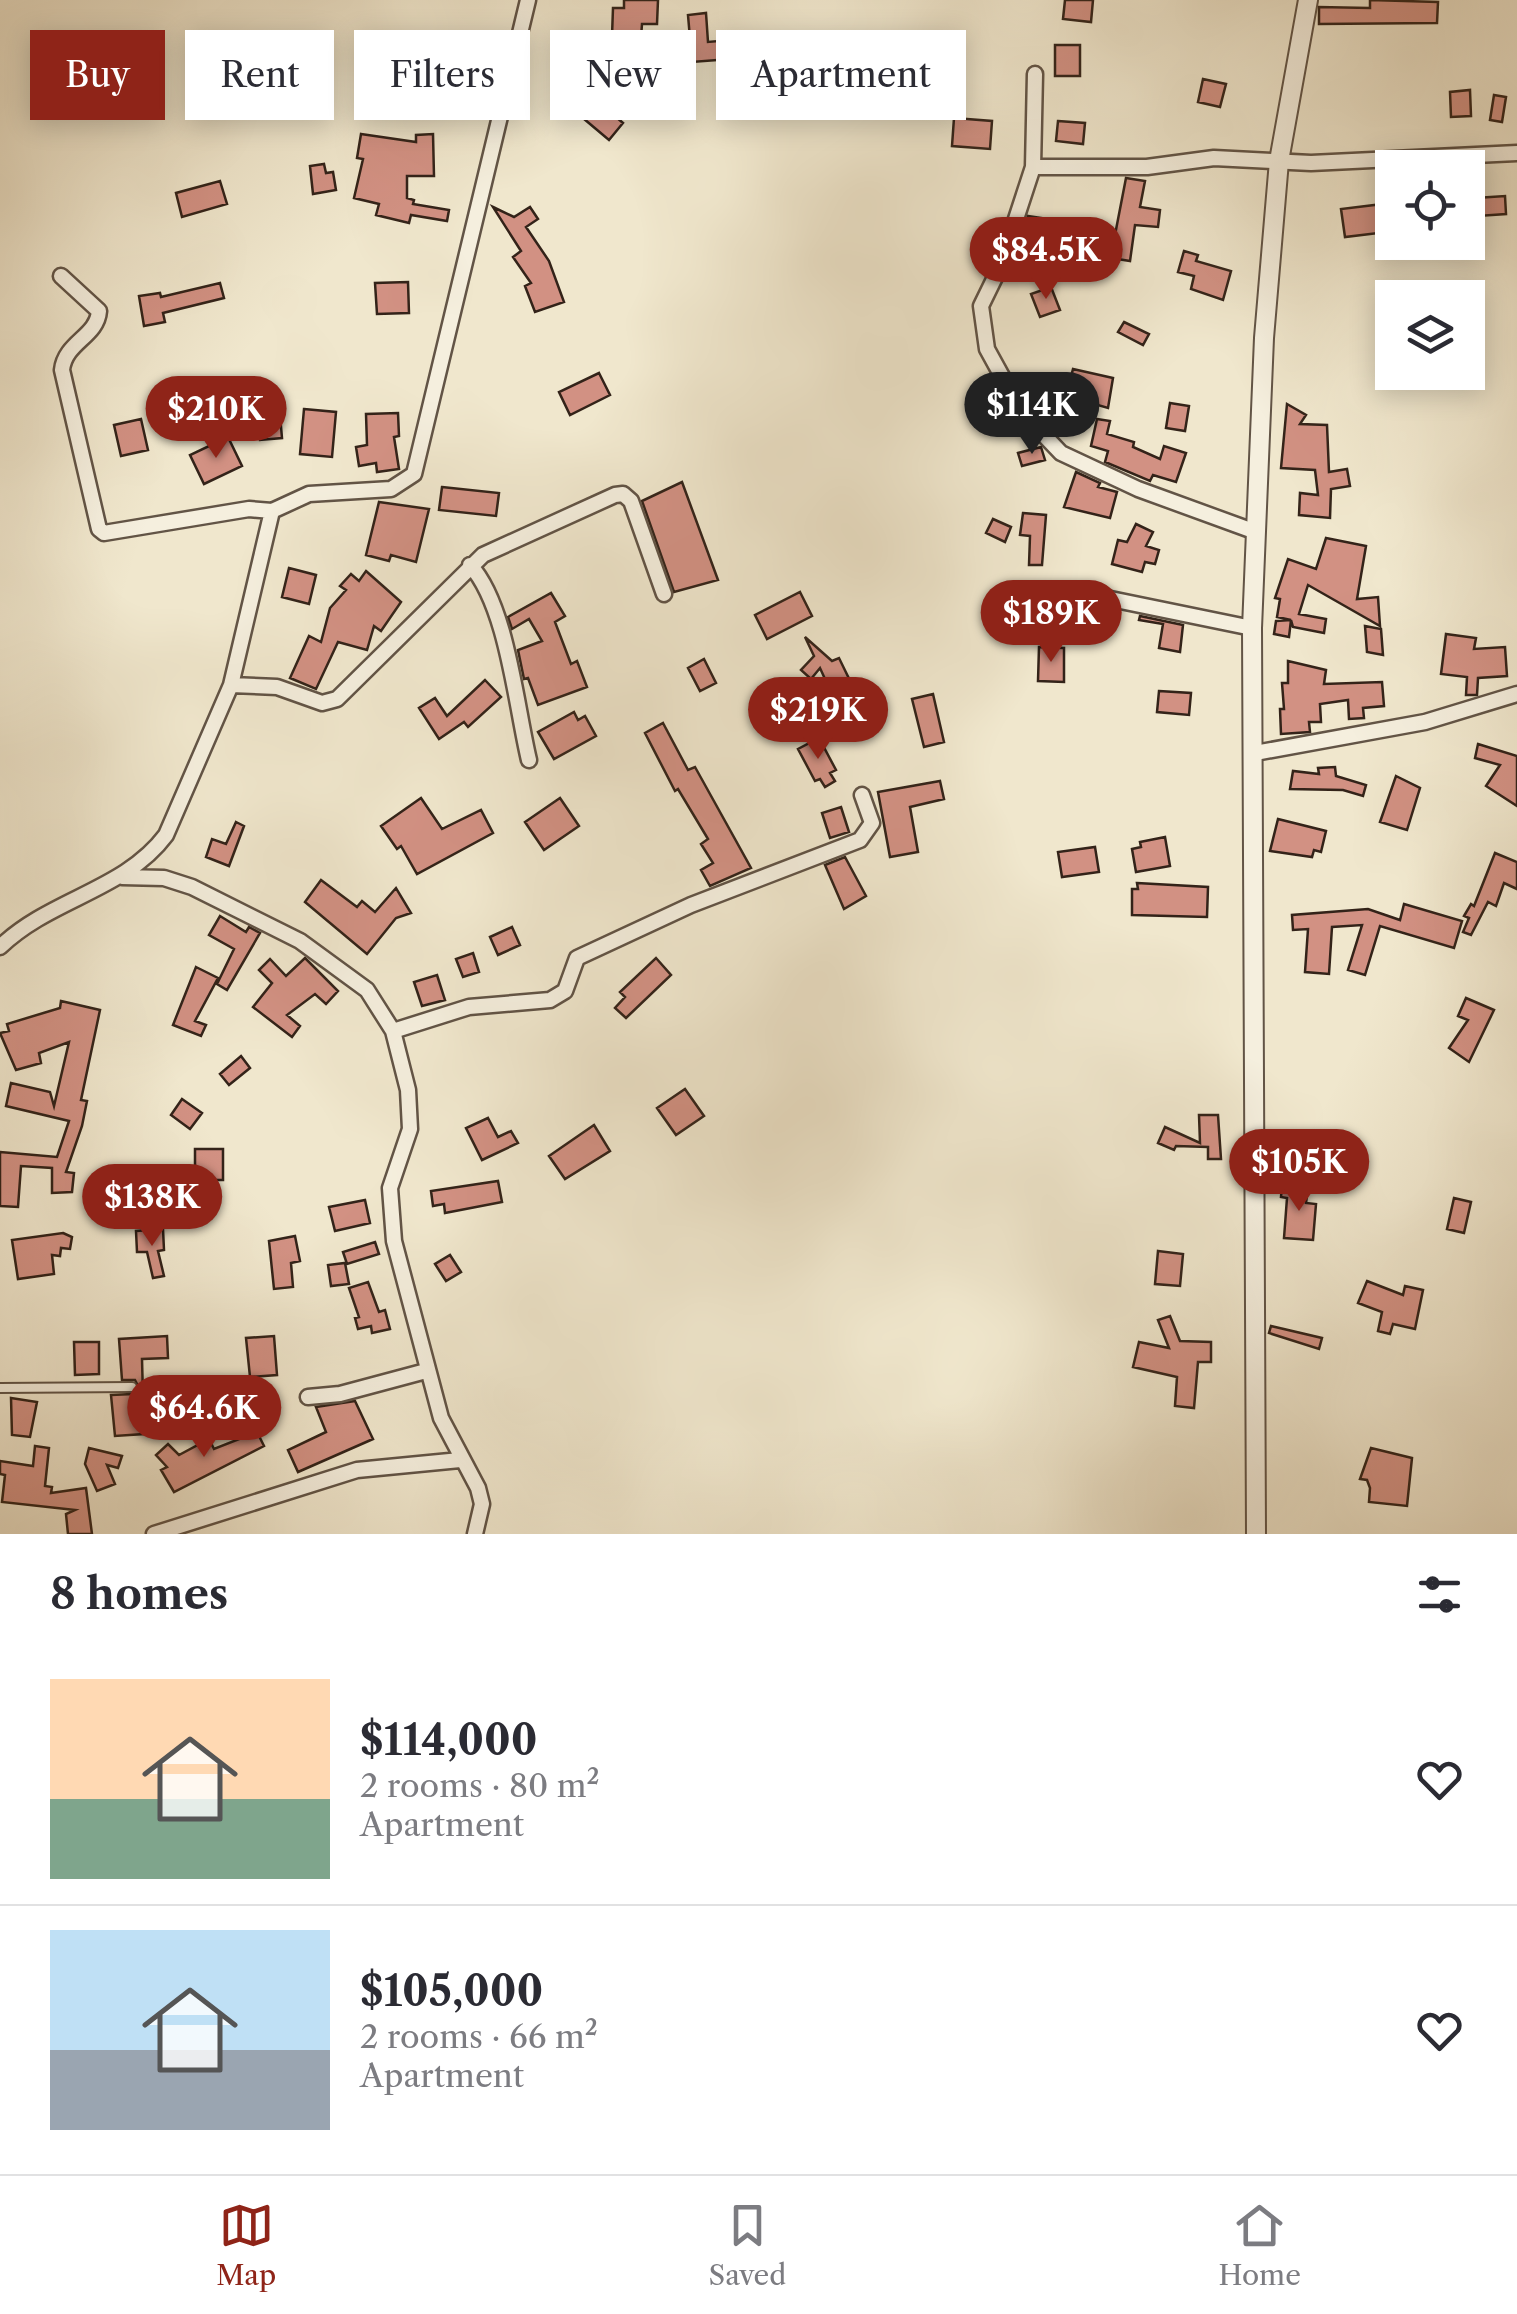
<!DOCTYPE html>
<html lang="en">
<head>
<meta charset="utf-8">
<style>
  :root { --surface:#fff; --page:#f7f7f7; --text:#2b2b33; --muted:#7c7c81; --line:#e1e1e2; --accent:#8f2418 }
  body { margin:0; font-family:"Libre Caslon Text",serif; background:var(--page); color:var(--text); height:100vh; display:flex; flex-direction:column; font-size:38px; white-space:nowrap }
  * { box-sizing:border-box; margin:0 }
  p { font-size:32px; color:var(--muted) }
  .icon { flex:none; width:55px; height:55px; fill:none; stroke:currentColor; stroke-width:2; stroke-linecap:round; stroke-linejoin:round }
  .map { position:relative; height:1534px; overflow:hidden }
  .drawer { display:flex; flex-direction:column; background:var(--surface); flex:1 }
  .drawer>* { flex:none }
  .top-card { position:absolute; left:30px; top:30px; width:1000px; height:90px; display:flex; gap:20px }
  .controls { position:absolute; left:1375px; top:150px; display:grid; gap:20px }
  .controls a { display:grid; place-items:center; width:110px; height:110px; border-radius:0px; background:var(--surface); box-shadow:0 5px 25px #0003; font-size:50px }
  .price { position:absolute; translate:-50% -85px; padding:0 22px; border-radius:35px; background:var(--accent); color:#fff; font-size:32px; line-height:65px; filter:drop-shadow(0 2px 5px #0008) }
  .price::after { content:''; position:absolute; left:50%; top:60px; width:30px; height:22px; margin-left:-15px; background:inherit; clip-path:polygon(0 0,100% 0,50% 100%) }
  .price.current { background:#222; color:#fff }
  ul { padding:0; list-style:none }
  li { display:flex; align-items:center; gap:30px; height:250px; padding:0 50px }
  li+li { border-top:2px solid var(--line) }
  li span { display:grid; place-items:center; flex:none; width:280px; height:200px; border-radius:0px; color:#555 }
  li>.icon { margin-inline-start:auto }
  span .icon { width:120px; height:120px; fill:#fffc; stroke-width:1 }
  li b { font-size:42px }
  h2 { display:flex; justify-content:space-between; align-items:center; height:120px; padding:0 50px; font-size:42px }
  .pill { padding:0 35px; border-radius:0px; background:var(--surface); box-shadow:0 5px 25px #0003; font-size:35px; line-height:90px }
  .pill.current { background:var(--accent); color:#fff }
  .tab-bar { display:flex; justify-content:space-around; align-items:center; height:140px; border-top:2px solid var(--line); background:var(--surface); font-size:28px; color:var(--muted) }
  .tab-bar a { display:grid; justify-items:center; gap:5px }
  .tab-bar .current { color:var(--accent) }
  .map>svg:first-child { display:block }
  .building { fill:#d29183; stroke:#332319; stroke-width:2.5 }
  .lines { fill:none; stroke-linecap:round; stroke-linejoin:round }
  .service-casing { stroke:#625446; stroke-width:12 }
  .minor-casing { stroke:#625446; stroke-width:19 }
  .tertiary-casing { stroke:#625446; stroke-width:22 }
  .service { stroke:#f5efde; stroke-width:8 }
  .minor { stroke:#f5efde; stroke-width:14 }
  .tertiary { stroke:#f5efde; stroke-width:18 }
</style>
</head>
<body>
<div class="map">
<svg width="1517" height="1534" viewBox="0 0 1517 1534">
  <rect width="100%" height="100%" fill="#f0e7cd"/>
  <filter id="stains"><feTurbulence type="fractalNoise" baseFrequency=".002" numOctaves="4"/><feColorMatrix values="0 0 0 0 .2 0 0 0 0 .09 0 0 0 0 .02 0 0 0 .5 -.17"/></filter>
  <radialGradient id="worn" r=".72"><stop offset=".6" stop-color="#630" stop-opacity="0"/><stop offset="1" stop-color="#630" stop-opacity=".3"/></radialGradient>
  <path class="building" d="M 624,0 L 658,0 L 657,24 L 642,24 L 641,38 L 612,36 L 613,8 L 624,8 Z
    M 1065,0 L 1093,0 L 1091,22 L 1063,19 Z
    M 1370,0 L 1438,2 L 1437,23 L 1319,24 L 1319,7 L 1370,8 Z
    M 706,13 L 708,42 L 742,39 L 743,58 L 692,62 L 688,15 Z
    M 1055,45 L 1080,45 L 1080,76 L 1055,76 Z
    M 1203,79 L 1226,84 L 1220,107 L 1198,102 Z
    M 1470,90 L 1471,116 L 1451,117 L 1450,92 Z
    M 1494,95 L 1506,97 L 1502,122 L 1490,120 Z
    M 592,96 L 623,123 L 609,140 L 577,113 Z
    M 954,118 L 992,121 L 990,149 L 952,146 Z
    M 1058,121 L 1085,123 L 1083,144 L 1056,141 Z
    M 361,134 L 416,142 L 416,135 L 433,134 L 434,176 L 407,176 L 407,198 L 414,200 L 413,204 L 449,210 L 447,221 L 411,215 L 409,223 L 376,215 L 379,204 L 354,198 L 363,159 L 357,158 Z
    M 324,164 L 326,173 L 333,172 L 336,190 L 313,194 L 310,166 Z
    M 1126,178 L 1145,181 L 1140,207 L 1160,210 L 1158,227 L 1135,225 L 1130,261 L 1099,256 L 1102,238 L 1114,240 Z
    M 220,181 L 227,204 L 182,217 L 176,193 Z
    M 1505,196 L 1506,214 L 1478,216 L 1476,198 Z
    M 1383,204 L 1387,232 L 1345,237 L 1341,209 Z
    M 493,207 L 514,217 L 530,207 L 538,219 L 526,227 L 549,261 L 564,302 L 535,312 L 525,286 L 531,283 L 513,257 L 521,251 Z
    M 1028,216 L 1048,219 L 1044,243 L 1021,239 Z
    M 1184,251 L 1198,255 L 1196,261 L 1231,271 L 1223,300 L 1191,289 L 1194,276 L 1178,272 Z
    M 408,282 L 409,313 L 377,314 L 375,283 Z
    M 220,283 L 224,298 L 163,313 L 165,322 L 144,326 L 139,296 L 160,293 L 161,297 Z
    M 1051,287 L 1060,310 L 1040,317 L 1031,294 Z
    M 1124,322 L 1149,334 L 1143,345 L 1118,332 Z
    M 1073,369 L 1113,378 L 1108,408 L 1066,396 Z
    M 599,373 L 610,395 L 570,415 L 559,392 Z
    M 1170,403 L 1189,406 L 1185,431 L 1166,428 Z
    M 1287,404 L 1306,415 L 1300,424 L 1327,425 L 1329,472 L 1347,469 L 1350,486 L 1331,489 L 1330,518 L 1299,515 L 1300,493 L 1318,495 L 1315,470 L 1281,468 Z
    M 304,409 L 336,412 L 332,457 L 300,454 Z
    M 398,413 L 399,436 L 394,437 L 399,469 L 377,472 L 376,463 L 359,466 L 356,447 L 367,445 L 366,414 Z
    M 280,415 L 282,438 L 260,440 L 258,417 Z
    M 141,419 L 148,450 L 121,456 L 114,425 Z
    M 1097,419 L 1110,421 L 1107,434 L 1134,442 L 1133,447 L 1160,459 L 1164,446 L 1186,453 L 1176,482 L 1153,475 L 1150,481 L 1105,462 L 1108,451 L 1091,446 Z
    M 228,437 L 242,466 L 204,484 L 190,455 Z
    M 1041,447 L 1045,460 L 1022,466 L 1018,453 Z
    M 1076,472 L 1100,483 L 1098,487 L 1117,492 L 1110,518 L 1064,507 Z
    M 682,482 L 718,580 L 674,592 L 642,501 Z
    M 442,487 L 499,493 L 496,516 L 439,510 Z
    M 379,502 L 429,509 L 416,562 L 391,555 L 389,561 L 366,555 Z
    M 1023,513 L 1046,515 L 1042,565 L 1029,565 L 1030,536 L 1020,535 Z
    M 993,519 L 1011,527 L 1005,542 L 986,533 Z
    M 1136,524 L 1153,532 L 1146,546 L 1159,550 L 1155,564 L 1145,562 L 1142,572 L 1112,564 L 1118,540 L 1127,542 Z
    M 1326,538 L 1366,546 L 1357,599 L 1378,597 L 1380,626 L 1308,585 L 1299,614 L 1326,619 L 1324,633 L 1293,627 L 1291,620 L 1289,637 L 1274,634 L 1276,621 L 1291,620 L 1277,617 L 1280,599 L 1275,598 L 1288,559 L 1316,569 Z
    M 289,568 L 316,575 L 309,604 L 282,597 Z
    M 366,571 L 401,602 L 381,631 L 374,626 L 367,650 L 338,642 L 316,689 L 290,678 L 309,636 L 321,642 L 330,608 L 346,590 L 340,586 L 351,574 L 359,581 Z
    M 800,592 L 812,616 L 767,639 L 755,615 Z
    M 551,593 L 565,616 L 555,622 L 571,664 L 577,661 L 587,687 L 538,705 L 528,678 L 524,679 L 518,650 L 542,641 L 529,619 L 512,629 L 508,617 Z
    M 1140,616 L 1183,625 L 1180,652 L 1159,648 L 1163,624 L 1139,620 Z
    M 1365,626 L 1381,629 L 1383,655 L 1367,652 Z
    M 1446,634 L 1476,638 L 1474,649 L 1505,647 L 1507,676 L 1478,678 L 1477,695 L 1466,695 L 1467,677 L 1441,674 Z
    M 805,637 L 832,661 L 839,658 L 856,693 L 836,703 L 820,668 L 811,679 L 801,670 L 814,656 Z
    M 1039,647 L 1064,648 L 1064,682 L 1038,681 Z
    M 704,659 L 716,683 L 700,691 L 688,668 Z
    M 1288,661 L 1326,670 L 1324,684 L 1382,682 L 1384,706 L 1363,708 L 1364,718 L 1349,719 L 1348,700 L 1320,704 L 1321,722 L 1309,722 L 1310,732 L 1281,734 L 1280,709 L 1284,709 L 1282,683 L 1288,683 Z
    M 485,680 L 501,697 L 468,727 L 464,722 L 439,739 L 419,708 L 435,698 L 447,716 Z
    M 1159,691 L 1191,693 L 1189,715 L 1157,712 Z
    M 933,694 L 944,742 L 924,747 L 912,699 Z
    M 574,712 L 578,720 L 585,716 L 596,736 L 554,759 L 538,732 Z
    M 663,723 L 688,770 L 695,767 L 751,868 L 710,886 L 701,870 L 713,863 L 701,844 L 708,839 L 678,789 L 675,791 L 645,733 Z
    M 819,738 L 836,770 L 830,773 L 835,781 L 825,787 L 820,779 L 815,781 L 798,749 Z
    M 1478,744 L 1517,756 L 1517,806 L 1486,786 L 1500,765 L 1475,758 Z
    M 1335,767 L 1336,776 L 1366,785 L 1363,796 L 1343,790 L 1290,789 L 1293,771 L 1319,774 L 1318,768 Z
    M 1396,776 L 1420,788 L 1407,830 L 1380,822 Z
    M 940,781 L 944,799 L 910,807 L 918,852 L 890,857 L 878,792 Z
    M 421,798 L 442,829 L 481,810 L 493,833 L 417,874 L 401,846 L 397,849 L 381,826 Z
    M 560,798 L 579,826 L 544,850 L 525,822 Z
    M 841,807 L 849,832 L 830,838 L 822,813 Z
    M 1278,819 L 1326,831 L 1321,852 L 1314,850 L 1312,857 L 1270,851 Z
    M 236,822 L 244,826 L 229,866 L 206,857 L 212,839 L 226,844 Z
    M 1165,837 L 1170,866 L 1136,872 L 1132,849 L 1141,847 L 1140,842 Z
    M 1095,847 L 1099,872 L 1062,877 L 1058,852 Z
    M 1495,853 L 1517,862 L 1517,889 L 1504,883 L 1496,906 L 1488,902 L 1471,935 L 1463,932 L 1469,918 L 1464,916 L 1471,904 L 1474,906 Z
    M 845,857 L 866,896 L 844,909 L 825,865 Z
    M 321,880 L 357,907 L 362,901 L 375,912 L 396,888 L 411,913 L 396,918 L 367,954 L 305,902 Z
    M 1137,883 L 1208,887 L 1207,917 L 1132,915 L 1132,889 L 1138,889 Z
    M 1404,904 L 1462,921 L 1454,948 L 1380,926 L 1365,975 L 1348,970 L 1362,925 L 1332,927 L 1329,974 L 1305,972 L 1308,929 L 1293,930 L 1292,915 L 1368,909 L 1400,920 Z
    M 220,916 L 246,932 L 249,927 L 260,933 L 227,990 L 217,984 L 234,949 L 209,935 Z
    M 512,927 L 520,945 L 498,955 L 490,937 Z
    M 473,953 L 479,972 L 463,977 L 456,959 Z
    M 305,958 L 338,991 L 326,1004 L 315,994 L 287,1015 L 300,1026 L 292,1037 L 253,1007 L 272,983 L 259,970 L 270,959 L 286,976 Z
    M 656,958 L 671,975 L 626,1018 L 615,1008 L 625,997 L 620,992 Z
    M 196,967 L 218,978 L 195,1021 L 206,1025 L 201,1036 L 173,1025 Z
    M 437,975 L 445,1000 L 422,1006 L 414,982 Z
    M 1466,998 L 1494,1010 L 1469,1062 L 1449,1048 L 1468,1020 L 1458,1016 Z
    M 61,1001 L 100,1010 L 81,1100 L 87,1101 L 82,1126 L 66,1172 L 74,1173 L 72,1192 L 52,1193 L 52,1168 L 21,1166 L 18,1207 L 0,1206 L 0,1152 L 57,1157 L 69,1121 L 6,1106 L 11,1083 L 50,1092 L 54,1106 L 69,1042 L 39,1053 L 41,1063 L 16,1070 L 0,1033 L 9,1031 L 7,1024 L 60,1008 Z
    M 241,1056 L 250,1068 L 229,1085 L 220,1074 Z
    M 685,1089 L 704,1116 L 676,1135 L 657,1108 Z
    M 182,1099 L 202,1113 L 190,1129 L 171,1115 Z
    M 1199,1115 L 1218,1115 L 1221,1159 L 1208,1159 L 1208,1147 L 1176,1146 L 1174,1150 L 1158,1143 L 1165,1127 L 1200,1143 Z
    M 488,1118 L 498,1137 L 511,1131 L 518,1143 L 482,1160 L 466,1128 Z
    M 594,1125 L 610,1151 L 565,1179 L 549,1156 Z
    M 195,1149 L 223,1149 L 223,1180 L 211,1180 L 211,1207 L 178,1213 L 179,1168 L 195,1168 Z
    M 498,1181 L 502,1202 L 445,1213 L 444,1204 L 433,1206 L 431,1191 Z
    M 1282,1185 L 1308,1188 L 1306,1203 L 1316,1204 L 1313,1240 L 1284,1238 L 1287,1198 L 1281,1197 Z
    M 1454,1198 L 1471,1202 L 1464,1233 L 1447,1229 Z
    M 365,1200 L 370,1223 L 335,1231 L 329,1207 Z
    M 163,1229 L 164,1250 L 158,1251 L 164,1276 L 153,1278 L 147,1252 L 137,1252 L 136,1231 Z
    M 63,1233 L 72,1237 L 70,1249 L 61,1248 L 60,1256 L 52,1255 L 54,1274 L 18,1279 L 12,1240 Z
    M 295,1236 L 300,1261 L 291,1263 L 293,1287 L 274,1289 L 269,1241 Z
    M 375,1242 L 379,1254 L 347,1264 L 343,1252 Z
    M 1158,1251 L 1183,1254 L 1180,1286 L 1155,1284 Z
    M 450,1255 L 461,1272 L 446,1281 L 435,1264 Z
    M 345,1263 L 349,1284 L 331,1286 L 328,1265 Z
    M 1367,1281 L 1403,1295 L 1405,1286 L 1423,1290 L 1415,1329 L 1393,1324 L 1390,1334 L 1378,1331 L 1382,1312 L 1358,1303 Z
    M 368,1282 L 379,1312 L 385,1310 L 390,1329 L 372,1333 L 371,1326 L 358,1329 L 355,1318 L 359,1317 L 349,1288 Z
    M 1170,1316 L 1180,1341 L 1211,1342 L 1211,1362 L 1198,1362 L 1194,1408 L 1175,1406 L 1177,1377 L 1133,1367 L 1139,1342 L 1169,1348 L 1158,1320 Z
    M 1271,1326 L 1322,1338 L 1319,1349 L 1269,1333 Z
    M 167,1336 L 168,1358 L 142,1359 L 144,1434 L 115,1436 L 111,1395 L 133,1394 L 139,1388 L 135,1380 L 122,1380 L 119,1339 Z
    M 274,1336 L 277,1375 L 250,1377 L 246,1338 Z
    M 74,1342 L 99,1342 L 99,1374 L 75,1375 Z
    M 11,1398 L 37,1402 L 30,1437 L 12,1435 Z
    M 355,1401 L 373,1439 L 298,1472 L 288,1450 L 326,1432 L 316,1407 Z
    M 257,1432 L 264,1446 L 174,1492 L 161,1470 L 167,1467 L 156,1455 L 168,1444 L 179,1455 L 209,1439 L 214,1449 Z
    M 35,1446 L 49,1448 L 45,1486 L 52,1487 L 51,1493 L 86,1488 L 92,1534 L 68,1534 L 66,1514 L 75,1510 L 2,1502 L 5,1475 L 0,1474 L 0,1461 L 33,1466 Z
    M 89,1448 L 122,1456 L 118,1468 L 107,1465 L 115,1484 L 97,1491 L 85,1464 Z
    M 1371,1448 L 1412,1458 L 1407,1506 L 1369,1502 L 1370,1488 L 1367,1480 L 1360,1479 Z"/>
  <g class="lines">
    <g class="service-casing">
      <path id="service" d="M 0,1388 L 132,1387"/>
    </g>
    <g class="minor-casing">
      <path id="minor" d="M 1035,74 L 1033,167 L 1001,265 L 981,306 L 987,349 L 1021,411 L 1061,453 L 1138,489 L 1256,532
        M 1033,167 L 1147,167 L 1214,158 L 1311,163 L 1517,153
        M 61,276 L 99,311 C 97,337 65,342 62,370 L 99,529 L 104,533 L 249,509 L 272,511 L 309,494 L 391,489 L 414,474 L 528,0
        M 470,565 C 507,605 516,706 529,760
        M 1083,634 L 1085,611 L 1096,596 L 1252,628
        M 231,685 L 277,687 L 322,703 L 337,699 L 483,555 L 615,495 L 623,494 L 631,501 L 664,594
        M 1255,753 L 1425,722 L 1517,694
        M 122,877 L 164,878 L 192,887 L 300,941 L 367,990 L 393,1031 L 408,1090 L 410,1129 L 390,1188 L 394,1241 L 441,1418 L 478,1488 L 482,1504 L 475,1534
        M 0,947 C 51,898 124,891 166,835 L 231,685 L 272,511
        M 393,1031 L 469,1007 L 550,1000 L 565,991 L 577,958 L 691,905 L 860,840 L 872,823 L 862,795
        M 308,1397 L 340,1394 L 426,1371
        M 154,1534 L 357,1470 L 460,1460"/>
    </g>
    <g class="tertiary-casing">
      <path id="tertiary" d="M 1256,1534 L 1252,628 L 1264,338 L 1279,161 L 1308,0"/>
    </g>
    <use href="#service" class="service"/>
    <use href="#minor" class="minor"/>
    <use href="#tertiary" class="tertiary"/>
  </g>
  <rect width="100%" height="100%" filter="url(#stains)"/>
  <rect width="100%" height="100%" fill="url(#worn)"/>
</svg>
<div class="controls">
<a><svg class="icon" aria-label="locate" viewBox="0 0 24 24"><circle cx="12" cy="12" r="6"/><path d="M12 2v4M12 18v4M2 12h4M18 12h4"/></svg></a>
<a><svg class="icon" aria-label="layers" viewBox="0 0 24 24"><path d="M12 4l9 5-9 5-9-5zM3 14l9 5 9-5"/></svg></a>
</div>
<b class="price" style="left:1046px;top:302px">$84.5K</b>
<b class="price current" style="left:1032px;top:457px">$114K</b>
<b class="price" style="left:216px;top:461px">$210K</b>
<b class="price" style="left:1051px;top:665px">$189K</b>
<b class="price" style="left:818px;top:762px">$219K</b>
<b class="price" style="left:1299px;top:1214px">$105K</b>
<b class="price" style="left:152px;top:1249px">$138K</b>
<b class="price" style="left:204px;top:1460px">$64.6K</b>
<div class="top-card">
<a class="pill current">Buy</a>
<a class="pill">Rent</a>
<a class="pill">Filters</a>
<a class="pill">New</a>
<a class="pill">Apartment</a>
</div>
</div>
<section class="drawer">
<h2>8 homes<svg class="icon" aria-label="filters" viewBox="0 0 24 24"><path d="M4 7h16M4 17h16"/><circle cx="9" cy="7" r="2"/><circle cx="15" cy="17" r="2"/></svg></h2>
<ul>
<li><span style="background:linear-gradient(#ffd9b3 60%,#7fa58c 0)"><svg class="icon" aria-label="home" viewBox="0 0 24 24"><path d="M3 11l9-7 9 7M6 9v11h12V9"/></svg></span><div><b>$114,000</b><p>2 rooms · 80 m²</p><p>Apartment</p></div><svg class="icon" aria-label="heart" viewBox="0 0 24 24"><path d="M12 20l-8-8c-3-5 5-10 8-4 3-6 11-1 8 4z"/></svg></li>
<li><span style="background:linear-gradient(#bfe0f5 60%,#9aa5b1 0)"><svg class="icon" aria-label="home" viewBox="0 0 24 24"><path d="M3 11l9-7 9 7M6 9v11h12V9"/></svg></span><div><b>$105,000</b><p>2 rooms · 66 m²</p><p>Apartment</p></div><svg class="icon" aria-label="heart" viewBox="0 0 24 24"><path d="M12 20l-8-8c-3-5 5-10 8-4 3-6 11-1 8 4z"/></svg></li>
</ul>
</section>
<nav class="tab-bar">
<a class="current"><svg class="icon" aria-label="map" viewBox="0 0 24 24"><path d="M3 6l6-2 6 2 6-2v14l-6 2-6-2-6 2zM9 4v14M15 6v14"/></svg>Map</a>
<a><svg class="icon" aria-label="saved" viewBox="0 0 24 24"><path d="M7 4h10v16l-5-4-5 4z"/></svg>Saved</a>
<a><svg class="icon" aria-label="home" viewBox="0 0 24 24"><path d="M3 11l9-7 9 7M6 9v11h12V9"/></svg>Home</a>
</nav>
</body>
</html>
